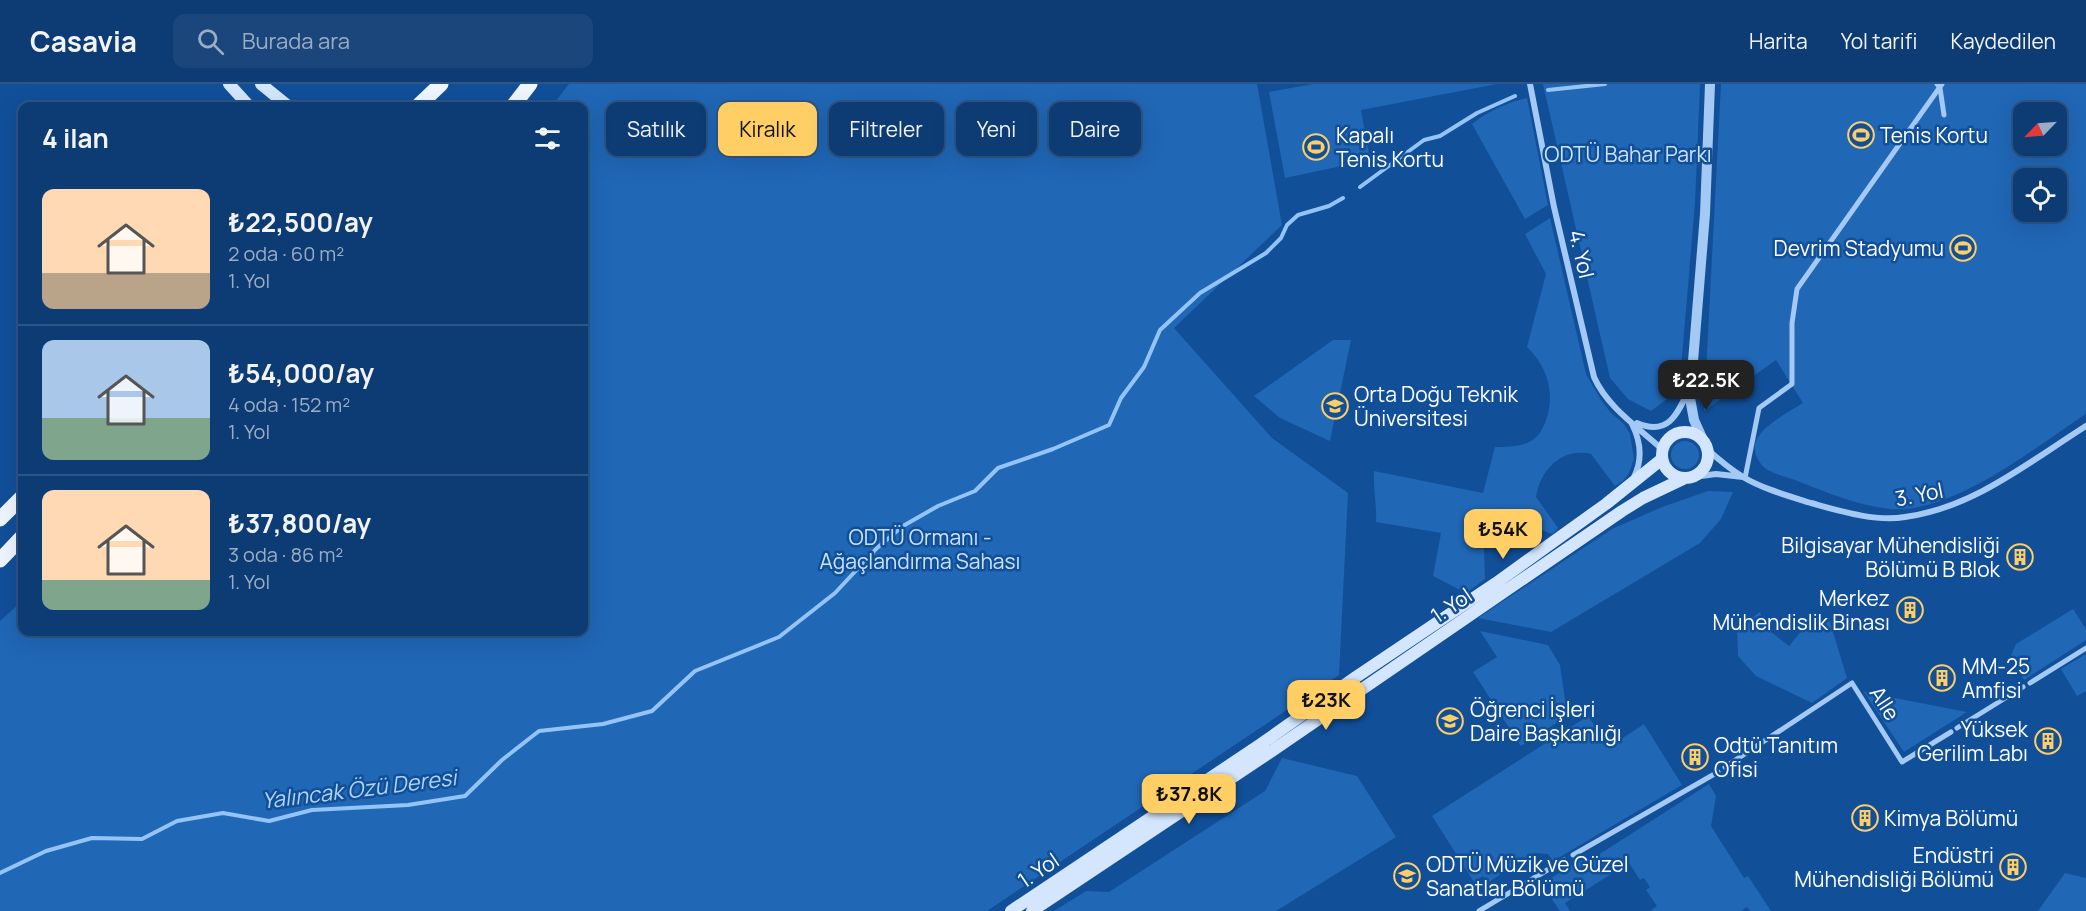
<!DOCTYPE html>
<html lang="tr">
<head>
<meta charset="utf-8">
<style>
  :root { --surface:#0d3b73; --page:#1b467b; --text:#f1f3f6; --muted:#9aadc4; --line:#2d5585; --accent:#ffcf66 }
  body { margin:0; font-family:Manrope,sans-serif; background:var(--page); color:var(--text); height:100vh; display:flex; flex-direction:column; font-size:22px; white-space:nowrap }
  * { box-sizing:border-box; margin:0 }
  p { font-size:20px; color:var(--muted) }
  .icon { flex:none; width:33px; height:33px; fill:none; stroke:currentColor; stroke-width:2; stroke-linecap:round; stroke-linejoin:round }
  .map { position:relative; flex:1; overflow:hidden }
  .side { position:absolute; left:18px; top:18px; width:570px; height:534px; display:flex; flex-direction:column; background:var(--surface); border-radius:12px; box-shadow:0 6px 24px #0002,0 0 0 2px var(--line) }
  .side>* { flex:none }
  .banner { position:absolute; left:606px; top:18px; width:570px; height:54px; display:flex; gap:12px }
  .needle { width:39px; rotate:245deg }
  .buttons { position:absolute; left:2013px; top:18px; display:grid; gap:12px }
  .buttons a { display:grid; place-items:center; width:54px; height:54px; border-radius:12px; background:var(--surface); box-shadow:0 6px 24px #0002,0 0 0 2px var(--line); font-size:30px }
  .price { position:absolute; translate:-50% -51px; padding:0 14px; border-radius:12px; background:var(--accent); color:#111; font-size:20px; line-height:39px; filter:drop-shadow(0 2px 3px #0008) }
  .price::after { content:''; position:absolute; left:50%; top:36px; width:18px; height:14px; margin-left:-9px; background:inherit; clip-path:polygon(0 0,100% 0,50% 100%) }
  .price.selected { background:#222; color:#fff }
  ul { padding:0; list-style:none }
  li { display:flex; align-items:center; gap:18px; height:150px; padding:0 24px }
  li+li { border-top:2px solid var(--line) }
  li span { display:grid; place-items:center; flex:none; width:168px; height:120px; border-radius:12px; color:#555 }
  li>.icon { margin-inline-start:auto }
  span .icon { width:72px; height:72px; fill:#fffc; stroke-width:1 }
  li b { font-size:26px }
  h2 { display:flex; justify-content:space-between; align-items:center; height:72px; padding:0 24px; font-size:26px }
  .tag { padding:0 21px; border-radius:12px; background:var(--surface); box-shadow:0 6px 24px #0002,0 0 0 2px var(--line); font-size:21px; line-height:54px }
  .tag.selected { background:var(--accent); color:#111 }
  header { display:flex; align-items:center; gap:36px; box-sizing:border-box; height:84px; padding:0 30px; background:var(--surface); border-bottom:2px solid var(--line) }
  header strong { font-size:28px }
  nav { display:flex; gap:33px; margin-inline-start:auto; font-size:21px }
  .search { width:420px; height:54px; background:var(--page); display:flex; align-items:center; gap:15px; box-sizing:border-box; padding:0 21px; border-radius:12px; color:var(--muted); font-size:22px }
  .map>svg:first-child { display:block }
  .green { fill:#2067b6; fill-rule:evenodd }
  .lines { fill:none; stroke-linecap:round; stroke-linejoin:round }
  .stream { stroke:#94c4f7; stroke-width:4 }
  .pedestrian { stroke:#a3c9f4; stroke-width:5 }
  .minor { stroke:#a3c9f4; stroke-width:6 }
  .tertiary { stroke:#a3c9f4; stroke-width:10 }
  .secondary { stroke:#d3e6fd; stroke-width:12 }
  .primary { stroke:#f0f6ff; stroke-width:15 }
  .labels { text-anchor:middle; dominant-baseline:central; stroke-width:5; stroke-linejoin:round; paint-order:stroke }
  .poi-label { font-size:21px; fill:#fff; stroke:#114f99; text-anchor:start }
  .park-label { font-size:21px; fill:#cbe3fe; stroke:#114f99 }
  .street-label { font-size:21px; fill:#fff; stroke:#114f99 }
  .water-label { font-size:22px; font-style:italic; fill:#afd3fa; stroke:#114f99 }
</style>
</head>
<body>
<header>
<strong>Casavia</strong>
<div class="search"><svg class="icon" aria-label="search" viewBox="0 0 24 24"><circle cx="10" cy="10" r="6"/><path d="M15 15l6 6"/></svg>Burada ara</div>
<nav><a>Harita</a><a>Yol tarifi</a><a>Kaydedilen</a></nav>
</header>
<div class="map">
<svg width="2086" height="827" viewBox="0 0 2086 827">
  <rect width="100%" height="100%" fill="#114f99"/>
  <path class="green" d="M 569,0 L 1257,0 L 1282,141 L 1174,244 L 1272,354 L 1348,409 L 1339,591 L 987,827 L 0,827 L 0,537 L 22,517 L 22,548 L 584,548 L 584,22 L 552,22 Z
    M 1313,0 L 1497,0 L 1361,26 L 1370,76 L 1285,94 L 1269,8 Z
    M 1543,0 L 1700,0 L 1695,119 L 1682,273 L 1675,309 L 1651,327 L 1628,315 L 1610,294 Z
    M 1721,0 L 2086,0 L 2086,330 C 2034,364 1976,412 1914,424 C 1879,431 1828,409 1795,396 C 1786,393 1773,390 1765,384 C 1759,379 1753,369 1755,360 C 1759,343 1789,328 1803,319 L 1776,276 L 1704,327 ZM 2024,28 L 2056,28 L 2056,62 L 2024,62 ZM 2024,94 L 2056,94 L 2056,128 L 2024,128 Z
    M 1527,14 L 1548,121 L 1525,135 L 1472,40 C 1487,28 1508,18 1527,14 Z
    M 1550,134 L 1586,290 L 1601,316 L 1611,329 L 1624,340 L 1630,350 L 1634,375 L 1629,389 L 1623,397 L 1615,402 L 1591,370 C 1562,363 1540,386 1536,413 L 1558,444 L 1552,450 L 1523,439 L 1484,464 L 1485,495 L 1466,509 L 1433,492 L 1441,449 L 1376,438 C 1377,421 1373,404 1374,387 L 1483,409 L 1495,363 C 1507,363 1520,363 1531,357 C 1538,353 1542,346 1545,339 C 1556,311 1548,283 1527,263 L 1546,190 L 1525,150 Z
    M 1333,256 L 1351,256 L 1330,357 L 1280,334 L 1254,312 Z
    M1671 371a14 14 0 1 1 28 0a14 14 0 1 1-28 0Z
    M 1708,407 L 1733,408 L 1721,435 L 1700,459 L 1551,548 L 1478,534 L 1612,445 L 1662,423 Z
    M 2073,525 L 2086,545 L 2086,556 L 2024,596 L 2010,574 L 2016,560 Z
    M 1760,528 L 1766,544 L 1789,562 L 1817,528 L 1830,538 L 1847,594 L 1812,619 L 1756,592 L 1738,572 L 1737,544 Z
    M 1480,547 L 1548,561 L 1560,581 L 1567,629 L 1559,637 L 1521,662 L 1473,588 L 1497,573 Z
    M 2086,570 L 2086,607 L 2077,612 L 2061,585 Z
    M 1864,608 L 1967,628 L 1904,668 Z
    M 1588,632 L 1609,663 L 1644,640 L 1682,701 L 1553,777 L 1548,770 L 1534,769 L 1487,799 L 1483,792 L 1474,798 L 1432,732 Z
    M 1282,674 L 1357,692 L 1396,753 L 1276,827 L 1054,827 L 1086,807 L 1109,808 L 1265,707 Z
    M 1709,700 L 1716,712 L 1711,742 L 1744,794 L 1748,792 L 1771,827 L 1750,827 L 1747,823 L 1741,827 L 1650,827 L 1657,822 L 1646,806 L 1650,803 L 1644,794 L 1640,796 L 1629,779 L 1565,819 L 1570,827 L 1560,827 L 1549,811 L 1557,806 L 1550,795 L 1580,775 L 1584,780 Z
    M 2065,789 L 2086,794 L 2086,827 L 2038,827 Z"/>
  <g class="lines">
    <path class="stream" d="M 1548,6 L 1605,0
      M 1360,103 L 1424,56 L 1440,52 L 1477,29 L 1515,12
      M 0,789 L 46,767 L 92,754 L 142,755 L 177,737 L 223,729 L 269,737 L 312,726 L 408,721 L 465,712 L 502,676 L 539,647 L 603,640 L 652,627 L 695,587 L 779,553 L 835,509 L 877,464 L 903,442 L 938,422 L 975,407 L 998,384 L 1053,365 L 1109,341 L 1121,314 L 1144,283 L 1160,246 L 1200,209 L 1266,169 L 1281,154 L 1287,141 L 1298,131 L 1329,122 L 1343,114"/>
    <path class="pedestrian" d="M 1937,0 L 1940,4 L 1944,31
      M 1745,394 L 1759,324 L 1792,300 L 1792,239 L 1797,205 L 1942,0
      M 2030,599 L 2086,564
      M 1957,644 L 2023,603
      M 1725,683 L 1852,599 L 1902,678 L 1951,648
      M 1573,771 L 1718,688
      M 1479,827 L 1564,776"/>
    <path class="minor" d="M 1530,0 L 1554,123 L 1594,293 C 1607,323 1639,344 1663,366
      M 1637,339 C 1667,352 1677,332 1688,307
      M 1632,340 C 1641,358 1643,375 1634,393
      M 1707,365 C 1718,375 1730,385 1743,393 C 1763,405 1789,412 1811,419 C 1840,427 1875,438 1905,433 C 1973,424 2029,378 2086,342
      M 1693,393 L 1716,390 L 1743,393"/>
    <path class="tertiary" d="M 1704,358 L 1694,336 L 1690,314 L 1705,130 L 1710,0"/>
    <path class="secondary" d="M 229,0 L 249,22
      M 261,0 L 288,22
      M1662 371a23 23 0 1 1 46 0a23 23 0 1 1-46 0Z
      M 1011,827 L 1261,660 L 1356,593 L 1496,499 L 1606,420 L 1662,375
      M 1032,827 L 1272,667 L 1622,427 L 1643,414 L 1685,394"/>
    <path class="primary" d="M 418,22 L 441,0
      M 513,22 L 530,0
      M 0,435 L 22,413
      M 0,476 L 22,453"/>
  </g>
  <defs>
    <g id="stadium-ring" transform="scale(1.35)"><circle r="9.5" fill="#114f99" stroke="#ffcf66" stroke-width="1.5"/><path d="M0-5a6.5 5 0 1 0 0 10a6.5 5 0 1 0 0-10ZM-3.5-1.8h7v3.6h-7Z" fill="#ffcf66"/></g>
    <g id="university-ring" transform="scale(1.35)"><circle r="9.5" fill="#114f99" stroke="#ffcf66" stroke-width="1.5"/><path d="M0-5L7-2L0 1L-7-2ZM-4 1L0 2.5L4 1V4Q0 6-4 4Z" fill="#ffcf66"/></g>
    <g id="building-ring" transform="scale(1.35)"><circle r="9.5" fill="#114f99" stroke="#ffcf66" stroke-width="1.5"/><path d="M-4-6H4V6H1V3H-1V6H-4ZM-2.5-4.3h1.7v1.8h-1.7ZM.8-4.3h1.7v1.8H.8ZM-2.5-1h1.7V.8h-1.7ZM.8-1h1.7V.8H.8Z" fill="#ffcf66"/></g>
  </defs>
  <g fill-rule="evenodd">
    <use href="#stadium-ring" x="1861" y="51"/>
    <use href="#stadium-ring" x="1316" y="63"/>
    <use href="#stadium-ring" x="1963" y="164"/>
    <use href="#university-ring" x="1335" y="322"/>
    <use href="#building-ring" x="2020" y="473"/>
    <use href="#building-ring" x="1910" y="526"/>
    <use href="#building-ring" x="1942" y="594"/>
    <use href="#university-ring" x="1450" y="637"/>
    <use href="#building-ring" x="2048" y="657"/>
    <use href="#building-ring" x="1695" y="673"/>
    <use href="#building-ring" x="1865" y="734"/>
    <use href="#building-ring" x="2013" y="783"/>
    <use href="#university-ring" x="1407" y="792"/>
  </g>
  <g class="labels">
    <g class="poi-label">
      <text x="1336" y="51">Kapalı<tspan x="1336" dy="24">Tenis Kortu</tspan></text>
      <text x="1880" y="51">Tenis Kortu</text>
      <text x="1944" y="164" text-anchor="end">Devrim Stadyumu</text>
      <text x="1354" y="310">Orta Doğu Teknik<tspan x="1354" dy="24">Üniversitesi</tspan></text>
      <text x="2000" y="461" text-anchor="end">Bilgisayar Mühendisliği<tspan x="2000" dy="24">Bölümü B Blok</tspan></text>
      <text x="1890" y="514" text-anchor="end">Merkez<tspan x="1890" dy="24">Mühendislik Binası</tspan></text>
      <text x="1962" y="582">MM-25<tspan x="1962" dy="24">Amfisi</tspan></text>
      <text x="1470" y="625">Öğrenci İşleri<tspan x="1470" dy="24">Daire Başkanlığı</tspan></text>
      <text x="2028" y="645" text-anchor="end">Yüksek<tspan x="2028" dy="24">Gerilim Labı</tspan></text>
      <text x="1714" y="661">Odtü Tanıtım<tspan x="1714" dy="24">Ofisi</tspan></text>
      <text x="1884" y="734">Kimya Bölümü</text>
      <text x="1994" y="771" text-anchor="end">Endüstri<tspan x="1994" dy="24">Mühendisliği Bölümü</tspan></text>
      <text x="1426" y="780">ODTÜ Müzik ve Güzel<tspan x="1426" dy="24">Sanatlar Bölümü</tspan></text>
    </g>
    <g class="park-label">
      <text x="1628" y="70">ODTÜ Bahar Parkı</text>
      <text x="920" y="453">ODTÜ Ormanı -<tspan x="920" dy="24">Ağaçlandırma Sahası</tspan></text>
    </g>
    <g class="street-label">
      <text transform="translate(1582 170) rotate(77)">4. Yol</text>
      <text transform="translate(1919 410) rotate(-11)">3. Yol</text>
      <text transform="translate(1451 521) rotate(-34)">1. Yol</text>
      <text transform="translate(1885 619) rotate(57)">Alle</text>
      <text transform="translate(1038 786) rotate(-34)">1. Yol</text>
    </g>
    <g class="water-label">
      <text transform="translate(359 705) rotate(-7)">Yalıncak Özü Deresi</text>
    </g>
  </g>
</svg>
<div class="buttons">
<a><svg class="needle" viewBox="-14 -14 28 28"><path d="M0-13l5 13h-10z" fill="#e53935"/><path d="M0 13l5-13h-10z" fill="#9aadc4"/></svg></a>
<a><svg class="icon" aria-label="locate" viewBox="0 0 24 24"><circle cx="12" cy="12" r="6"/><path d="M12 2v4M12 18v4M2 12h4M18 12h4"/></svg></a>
</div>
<b class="price selected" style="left:1706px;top:327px">₺22.5K</b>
<b class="price" style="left:1503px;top:476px">₺54K</b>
<b class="price" style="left:1326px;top:647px">₺23K</b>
<b class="price" style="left:1189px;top:741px">₺37.8K</b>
<div class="banner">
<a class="tag">Satılık</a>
<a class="tag selected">Kiralık</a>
<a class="tag">Filtreler</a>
<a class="tag">Yeni</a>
<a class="tag">Daire</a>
</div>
<section class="side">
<h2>4 ilan<svg class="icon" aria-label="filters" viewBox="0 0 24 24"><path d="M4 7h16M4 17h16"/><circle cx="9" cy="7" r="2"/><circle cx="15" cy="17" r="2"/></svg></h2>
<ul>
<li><span style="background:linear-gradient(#ffd9b3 70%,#b9a48a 0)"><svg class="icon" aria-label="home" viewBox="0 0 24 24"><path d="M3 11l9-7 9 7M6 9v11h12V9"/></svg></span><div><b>₺22,500/ay</b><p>2 oda · 60 m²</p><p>1. Yol</p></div></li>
<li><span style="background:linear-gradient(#a9c7e8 65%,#7fa58c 0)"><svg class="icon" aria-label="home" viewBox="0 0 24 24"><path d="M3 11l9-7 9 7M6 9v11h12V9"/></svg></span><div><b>₺54,000/ay</b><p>4 oda · 152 m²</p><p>1. Yol</p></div></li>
<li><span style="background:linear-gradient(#ffd9b3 75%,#7fa58c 0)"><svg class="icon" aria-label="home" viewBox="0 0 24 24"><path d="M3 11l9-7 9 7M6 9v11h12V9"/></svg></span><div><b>₺37,800/ay</b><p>3 oda · 86 m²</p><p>1. Yol</p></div></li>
</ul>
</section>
</div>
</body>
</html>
